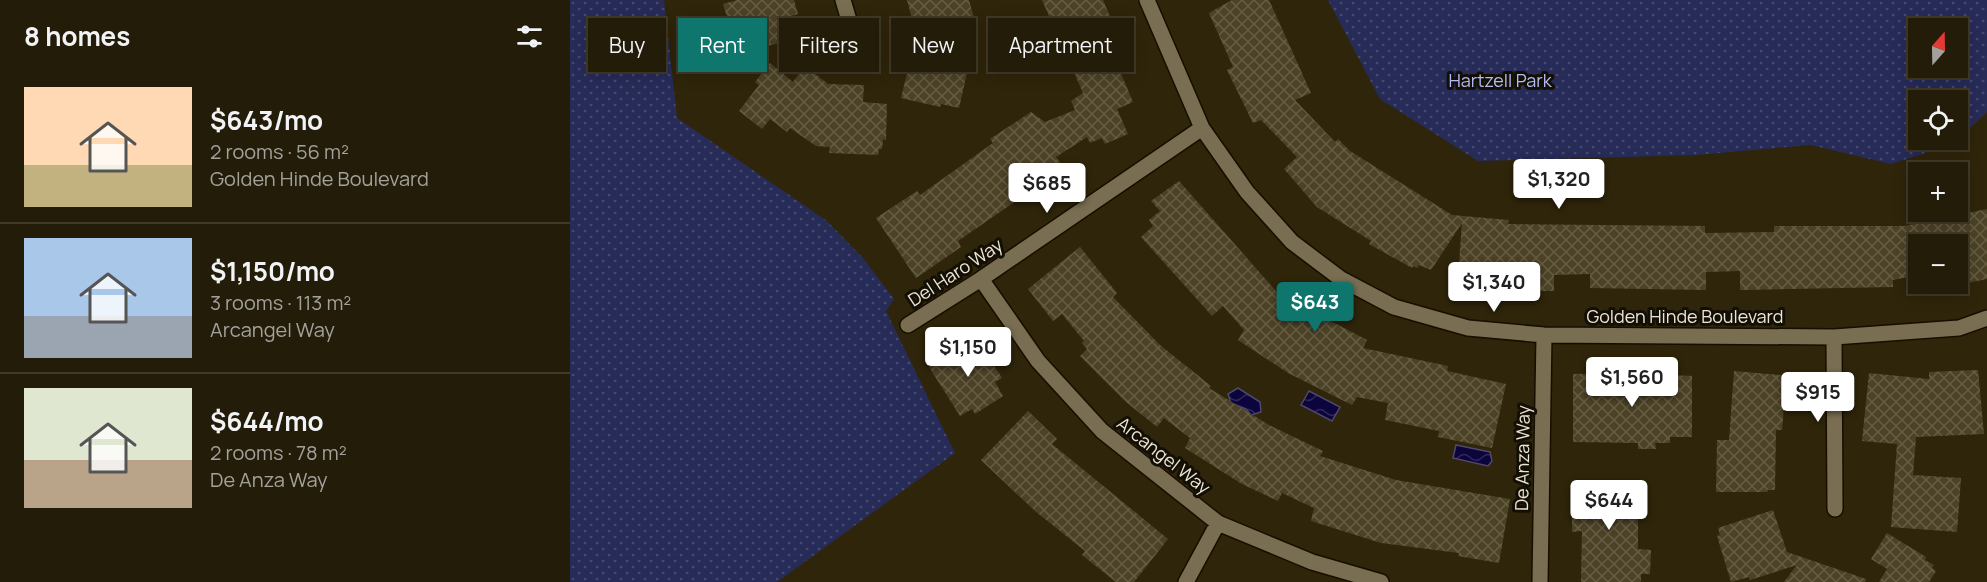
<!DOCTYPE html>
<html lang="en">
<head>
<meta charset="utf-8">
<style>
  :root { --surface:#231c08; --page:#2b2512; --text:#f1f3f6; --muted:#a3a19c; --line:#403a29; --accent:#0f766e }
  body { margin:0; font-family:Manrope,sans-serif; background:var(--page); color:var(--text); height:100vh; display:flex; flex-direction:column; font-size:22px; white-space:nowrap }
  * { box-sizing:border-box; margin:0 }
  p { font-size:20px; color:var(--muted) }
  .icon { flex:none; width:33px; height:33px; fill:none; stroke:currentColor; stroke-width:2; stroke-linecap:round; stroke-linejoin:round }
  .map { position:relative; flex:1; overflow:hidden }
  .drawer { display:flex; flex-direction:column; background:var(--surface); width:570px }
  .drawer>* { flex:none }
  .guide { position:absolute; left:18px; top:18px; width:570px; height:54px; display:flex; gap:12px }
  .needle { width:39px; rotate:20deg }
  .fabs { position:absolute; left:1338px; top:18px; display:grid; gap:12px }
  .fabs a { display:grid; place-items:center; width:60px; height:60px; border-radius:0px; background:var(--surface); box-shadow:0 3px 15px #0003,0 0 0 2px var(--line); font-size:30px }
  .price { position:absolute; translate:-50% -51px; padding:0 14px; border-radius:6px; background:#fff; color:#222; font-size:20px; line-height:39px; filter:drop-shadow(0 2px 3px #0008) }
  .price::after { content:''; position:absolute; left:50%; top:36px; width:18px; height:14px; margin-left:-9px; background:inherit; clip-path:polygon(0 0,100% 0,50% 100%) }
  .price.current { background:var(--accent); color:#fff }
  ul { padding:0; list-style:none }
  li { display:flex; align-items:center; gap:18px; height:150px; padding:0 24px }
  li+li { border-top:2px solid var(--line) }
  li span { display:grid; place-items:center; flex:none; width:168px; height:120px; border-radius:0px; color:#555 }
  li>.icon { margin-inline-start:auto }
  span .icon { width:72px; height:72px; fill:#fffc; stroke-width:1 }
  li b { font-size:26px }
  h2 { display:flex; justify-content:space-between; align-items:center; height:72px; padding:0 24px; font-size:26px }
  .pill { padding:0 21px; border-radius:0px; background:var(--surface); box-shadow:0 3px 15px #0003,0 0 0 2px var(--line); font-size:21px; line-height:54px }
  .pill.current { background:var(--accent); color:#fff }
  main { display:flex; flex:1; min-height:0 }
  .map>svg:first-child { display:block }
  .park { fill:url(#park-dots); fill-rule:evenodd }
  .water { fill:url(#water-waves); stroke:#4f486a; stroke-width:1.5 }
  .building { fill:url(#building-cross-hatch) }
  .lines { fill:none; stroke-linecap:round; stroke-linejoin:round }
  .minor-casing { stroke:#170e00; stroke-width:18 }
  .minor { stroke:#796e52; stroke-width:15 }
  .labels { text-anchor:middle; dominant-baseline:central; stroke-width:6; stroke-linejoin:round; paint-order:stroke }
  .park-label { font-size:18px; fill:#b2bbf2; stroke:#130f05 }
  .street-label { font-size:18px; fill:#ece5d6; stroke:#130f05 }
</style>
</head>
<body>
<main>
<section class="drawer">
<h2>8 homes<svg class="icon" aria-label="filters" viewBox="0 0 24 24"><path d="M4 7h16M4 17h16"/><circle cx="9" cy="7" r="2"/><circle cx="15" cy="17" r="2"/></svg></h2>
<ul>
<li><span style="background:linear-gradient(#ffd9b3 65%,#c2b280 0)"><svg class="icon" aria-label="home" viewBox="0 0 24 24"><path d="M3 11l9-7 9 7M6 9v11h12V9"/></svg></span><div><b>$643/mo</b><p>2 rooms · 56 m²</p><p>Golden Hinde Boulevard</p></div></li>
<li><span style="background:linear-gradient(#a9c7e8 65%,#9aa5b1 0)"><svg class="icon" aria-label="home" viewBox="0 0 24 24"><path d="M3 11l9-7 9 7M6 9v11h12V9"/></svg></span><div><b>$1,150/mo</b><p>3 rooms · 113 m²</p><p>Arcangel Way</p></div></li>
<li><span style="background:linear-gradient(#dfe7d0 60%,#b9a48a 0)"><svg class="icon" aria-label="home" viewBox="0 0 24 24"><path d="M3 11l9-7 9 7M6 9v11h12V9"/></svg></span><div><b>$644/mo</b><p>2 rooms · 78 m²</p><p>De Anza Way</p></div></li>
</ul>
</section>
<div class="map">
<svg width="1417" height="582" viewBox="0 0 1417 582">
  <defs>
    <pattern id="park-dots" width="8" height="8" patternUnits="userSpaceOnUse" patternTransform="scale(1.5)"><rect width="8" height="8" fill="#272b58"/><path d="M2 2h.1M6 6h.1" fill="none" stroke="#464a6f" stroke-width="1.8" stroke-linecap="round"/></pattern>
    <pattern id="water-waves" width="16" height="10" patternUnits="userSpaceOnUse" patternTransform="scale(1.5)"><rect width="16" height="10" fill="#0c043c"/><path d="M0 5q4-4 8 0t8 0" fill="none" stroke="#302857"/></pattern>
    <pattern id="building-cross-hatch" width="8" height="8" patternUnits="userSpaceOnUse" patternTransform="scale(1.5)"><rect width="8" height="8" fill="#4c4226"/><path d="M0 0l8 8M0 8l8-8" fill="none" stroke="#665d45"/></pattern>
  </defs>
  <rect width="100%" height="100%" fill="#2f250a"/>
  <path class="park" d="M 0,0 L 94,0 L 107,118 L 257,221 L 293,258 L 324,299 L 316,311 L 385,453 L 207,582 L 0,582 Z
    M 758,0 L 1417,0 L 1417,112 L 1388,139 L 1388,100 L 1348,100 L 1348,140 L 1387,140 L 1380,145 L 1321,164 L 1241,145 L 1125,155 L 908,161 L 810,99 ZM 1348,28 L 1388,28 L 1388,68 L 1348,68 Z"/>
  <path class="water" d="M 668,388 L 690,402 L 691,412 L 681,415 L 676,409 L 661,403 L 658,394 Z
    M 739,391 L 770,407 L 762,421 L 731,405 Z
    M 886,445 L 920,452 L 922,461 L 918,466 L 883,458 Z"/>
  <path class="building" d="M 167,0 L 224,0 L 228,14 L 211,19 L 218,40 L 169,55 L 153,4 Z
    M 337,0 L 399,0 L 404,18 L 346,34 Z
    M 472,0 L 533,0 L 560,64 L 549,69 L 563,102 L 547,109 L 558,134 L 535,144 L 532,138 L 520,143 L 517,137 L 486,157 L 494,168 L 483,175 L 485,178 L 458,196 L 456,194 L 388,241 L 391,247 L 346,278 L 306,218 L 347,191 L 350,195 L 423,143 L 420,139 L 461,112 L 475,122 L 505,110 L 501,101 L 513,93 Z
    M 662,0 L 699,0 L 741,93 L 725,100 L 765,142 L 768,139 L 780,151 L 882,215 L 939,220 L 938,224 L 1135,226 L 1135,233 L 1204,232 L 1204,226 L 1334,226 L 1417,209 L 1417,279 L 1388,285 L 1388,244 L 1348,244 L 1348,275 L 1323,280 L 1323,287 L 1170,290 L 1170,271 L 1136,272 L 1136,290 L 1020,288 L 1020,274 L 984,275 L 984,291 L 952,291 L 952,282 L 888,276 L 892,223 L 861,270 L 849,265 L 847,268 L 843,266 L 842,268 L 799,244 L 801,241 L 747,207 L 714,169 L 727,157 L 691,120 L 683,123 L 657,70 L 663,67 L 639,13 Z
    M 340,38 L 386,49 L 385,52 L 397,55 L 396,58 L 400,60 L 389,108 L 371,104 L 370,107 L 331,98 L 338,69 L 333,68 Z
    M 200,63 L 223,82 L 235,66 L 258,84 L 294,85 L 293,102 L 317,104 L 316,140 L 313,139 L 312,149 L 309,149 L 308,155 L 259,153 L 260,147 L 246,146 L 220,128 L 217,132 L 200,119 L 192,129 L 169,111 L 189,85 L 185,82 Z
    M 609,181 L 714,300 L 718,295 L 751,316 L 797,340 L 793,348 L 878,366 L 877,371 L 936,384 L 922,448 L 868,437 L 869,431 L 815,420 L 818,403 L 787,397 L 782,405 L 718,373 L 668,340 L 674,330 L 653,306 L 642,316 L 571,237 L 583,226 L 579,220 L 590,211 L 581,201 Z
    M 510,247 L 547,293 L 543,297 L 590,345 L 641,386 L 639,388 L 699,425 L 753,451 L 750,456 L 826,480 L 940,499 L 929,563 L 888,556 L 889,553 L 811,543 L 741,521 L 744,508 L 712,493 L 708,501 L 672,484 L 615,448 L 620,438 L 594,418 L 587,427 L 556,402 L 510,356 L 517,349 L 512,343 L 514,341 L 492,314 L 483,321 L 458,289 Z
    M 406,338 L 432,378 L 425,382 L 433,396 L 405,414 L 402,409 L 390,416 L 359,367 Z
    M 1408,370 L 1414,434 L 1346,437 L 1343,475 L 1391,478 L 1387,532 L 1321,527 L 1327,444 L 1292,441 L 1299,373 L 1359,379 L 1359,372 Z
    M 1164,371 L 1234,377 L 1231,409 L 1214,407 L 1212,430 L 1206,430 L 1205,490 L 1197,490 L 1198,492 L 1146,492 L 1147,440 L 1159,440 Z
    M 1068,373 L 1122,376 L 1122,437 L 1100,437 L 1100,443 L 1085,443 L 1086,449 L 1068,449 L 1068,443 L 1003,442 L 1003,374 Z
    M 458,411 L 487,439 L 482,444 L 598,539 L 564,582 L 546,582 L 512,555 L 515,551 L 465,511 L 411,460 Z
    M 1014,480 L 1068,480 L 1068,549 L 1081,550 L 1080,574 L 1071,574 L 1071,582 L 1011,582 L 1012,531 L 1002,532 L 1002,482 Z
    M 1203,510 L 1217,552 L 1296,579 L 1295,582 L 1214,582 L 1227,565 L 1180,580 L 1179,577 L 1161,582 L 1147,536 L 1150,535 L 1148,528 Z
    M 1317,533 L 1356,557 L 1355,560 L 1364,565 L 1362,568 L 1366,571 L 1359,582 L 1309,582 L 1317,569 L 1301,559 Z"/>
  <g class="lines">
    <g class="minor-casing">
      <path id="minor" d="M 273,0 L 281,27
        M 577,0 L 632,128 L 677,192 L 722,242 L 771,279 L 824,307 L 898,328 L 974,335 L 1264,337 L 1389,328 L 1417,318
        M 411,279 L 468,361 L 532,431 L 648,523 L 742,562 L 811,582
        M 338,325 L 411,279 L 632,128
        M 1264,337 L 1265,509
        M 616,582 L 648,523
        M 970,582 L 974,335"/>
    </g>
    <use href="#minor" class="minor"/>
  </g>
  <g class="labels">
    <g class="park-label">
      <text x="930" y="80">Hartzell Park</text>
    </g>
    <g class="street-label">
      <text transform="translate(385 272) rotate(-33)">Del Haro Way</text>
      <text x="1115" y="316">Golden Hinde Boulevard</text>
      <text transform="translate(594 455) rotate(38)">Arcangel Way</text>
      <text transform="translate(952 458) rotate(-89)">De Anza Way</text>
    </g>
  </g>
</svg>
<div class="fabs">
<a><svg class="needle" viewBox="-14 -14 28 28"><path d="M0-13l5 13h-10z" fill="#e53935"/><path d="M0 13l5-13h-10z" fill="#a3a19c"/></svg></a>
<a><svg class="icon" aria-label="locate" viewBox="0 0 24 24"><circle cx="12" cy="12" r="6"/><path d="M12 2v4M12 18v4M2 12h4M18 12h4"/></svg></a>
<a>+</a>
<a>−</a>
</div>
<b class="price" style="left:989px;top:210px">$1,320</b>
<b class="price" style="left:477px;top:214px">$685</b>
<b class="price" style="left:924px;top:313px">$1,340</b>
<b class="price current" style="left:745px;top:333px">$643</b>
<b class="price" style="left:398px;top:378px">$1,150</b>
<b class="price" style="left:1062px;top:408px">$1,560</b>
<b class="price" style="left:1248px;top:423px">$915</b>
<b class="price" style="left:1039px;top:531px">$644</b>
<div class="guide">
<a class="pill">Buy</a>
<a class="pill current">Rent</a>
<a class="pill">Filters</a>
<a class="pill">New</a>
<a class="pill">Apartment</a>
</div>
</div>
</main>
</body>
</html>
